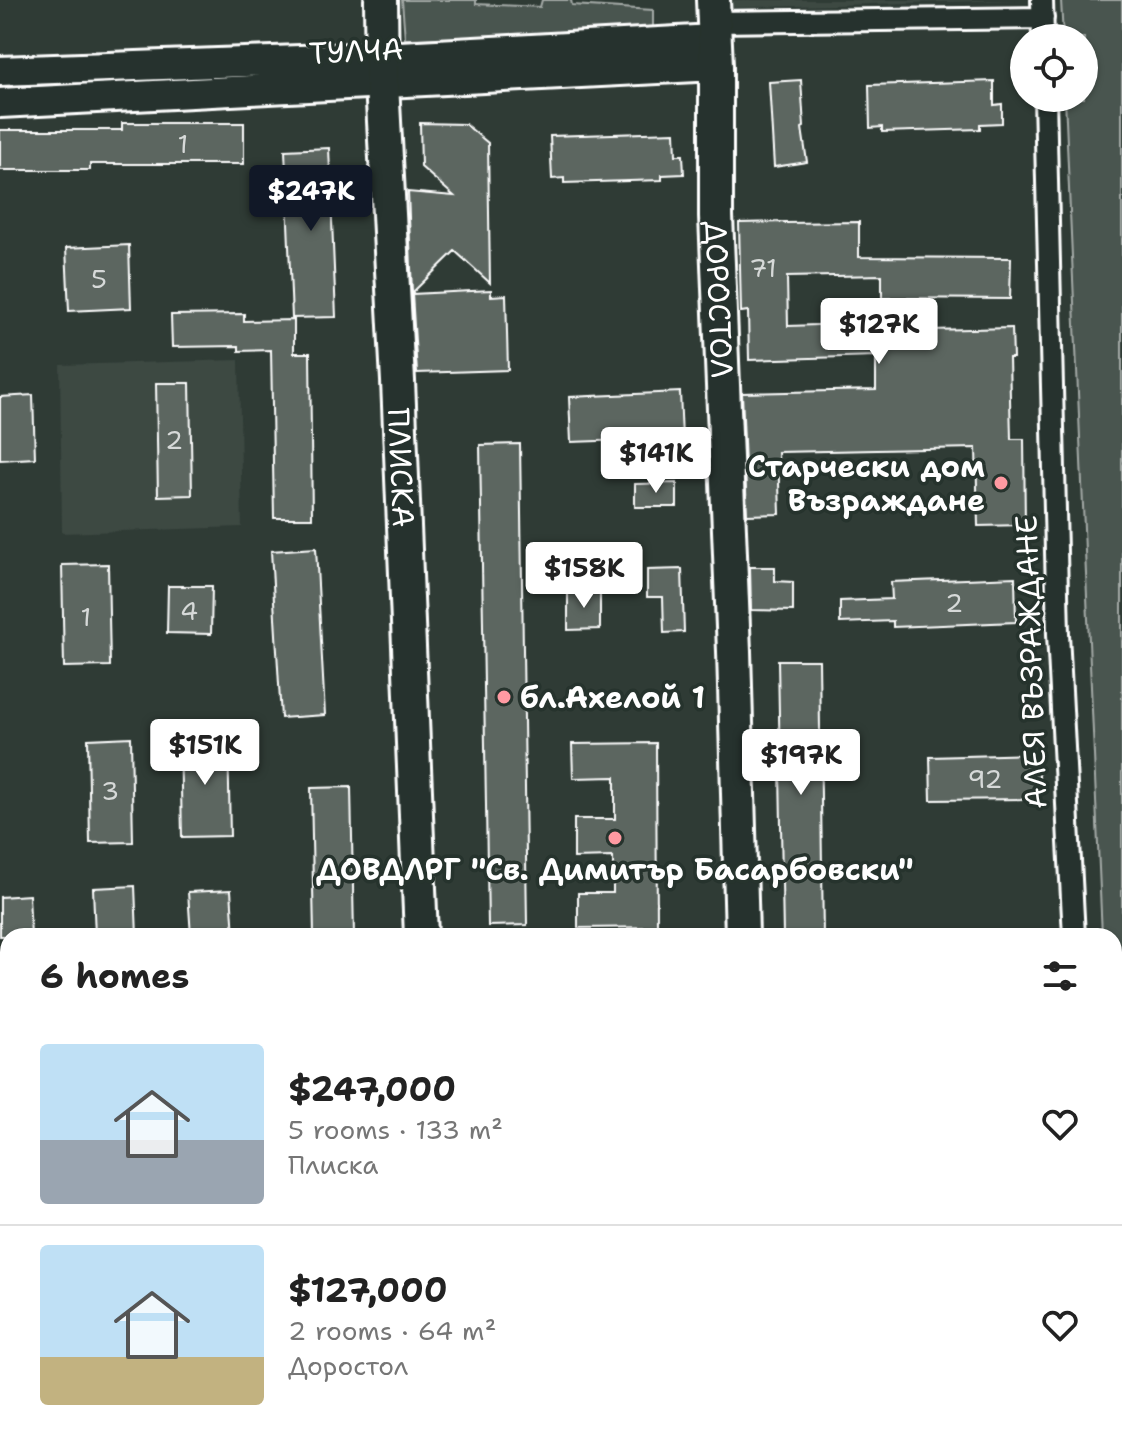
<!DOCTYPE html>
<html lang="en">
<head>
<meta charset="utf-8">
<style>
  :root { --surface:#fff; --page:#f6f6f6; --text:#222; --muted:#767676; --line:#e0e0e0; --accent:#111827 }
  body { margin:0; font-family:"Shantell Sans",sans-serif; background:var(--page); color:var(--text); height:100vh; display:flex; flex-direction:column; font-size:30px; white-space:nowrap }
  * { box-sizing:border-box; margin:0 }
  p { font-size:26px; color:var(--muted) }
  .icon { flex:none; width:44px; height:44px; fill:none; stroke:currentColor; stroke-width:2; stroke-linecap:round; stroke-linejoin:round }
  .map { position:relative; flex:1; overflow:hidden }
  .sheet { position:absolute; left:0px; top:928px; width:1122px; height:514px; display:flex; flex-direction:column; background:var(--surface); border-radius:24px 24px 0 0; box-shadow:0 2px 6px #0004 }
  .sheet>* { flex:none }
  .controls { position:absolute; left:1010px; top:24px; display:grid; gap:16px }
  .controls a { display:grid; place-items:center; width:88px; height:88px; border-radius:50%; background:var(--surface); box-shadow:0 2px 6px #0004; font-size:40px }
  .price { position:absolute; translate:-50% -68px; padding:0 18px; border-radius:8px; background:#fff; color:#222; font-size:26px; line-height:52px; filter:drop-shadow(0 2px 4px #0008) }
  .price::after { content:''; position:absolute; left:50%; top:48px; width:24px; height:18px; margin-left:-12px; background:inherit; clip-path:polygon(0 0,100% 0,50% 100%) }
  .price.selected { background:var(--accent); color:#fff }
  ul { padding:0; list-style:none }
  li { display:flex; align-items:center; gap:24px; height:200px; padding:0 40px }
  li+li { border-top:2px solid var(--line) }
  li span { display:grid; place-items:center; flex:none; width:224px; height:160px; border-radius:8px; color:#555 }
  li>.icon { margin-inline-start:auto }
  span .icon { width:96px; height:96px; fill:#fffc; stroke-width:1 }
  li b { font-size:34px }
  h2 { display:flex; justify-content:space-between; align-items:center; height:96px; padding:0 40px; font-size:34px }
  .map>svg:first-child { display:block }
  .built { fill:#3c4842 }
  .green { fill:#4a544f; stroke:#a4aaa7; stroke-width:2 }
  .building { fill:#5b6661; stroke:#fff; stroke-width:2 }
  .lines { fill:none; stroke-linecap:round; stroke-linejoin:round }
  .minor-casing { stroke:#fff; stroke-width:26 }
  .secondary-casing { stroke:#fff; stroke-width:34 }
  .primary-casing { stroke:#fff; stroke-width:38 }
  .minor { stroke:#26332d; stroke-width:20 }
  .secondary { stroke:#26332d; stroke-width:28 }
  .primary { stroke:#26332d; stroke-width:32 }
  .poi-dot { fill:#ff9aa2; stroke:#26332d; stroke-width:3 }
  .labels { text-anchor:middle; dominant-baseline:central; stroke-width:7; stroke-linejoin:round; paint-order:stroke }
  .number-label { font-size:26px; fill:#d6d9d8 }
  .street-label { font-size:30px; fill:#fff; stroke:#26332d }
  .poi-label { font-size:30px; font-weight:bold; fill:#fff; stroke:#26332d; text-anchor:end }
</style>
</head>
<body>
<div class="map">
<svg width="1122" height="1441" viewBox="0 0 1122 1441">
  <rect width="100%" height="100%" fill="#2f3b35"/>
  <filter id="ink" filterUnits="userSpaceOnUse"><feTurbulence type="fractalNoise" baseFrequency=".0125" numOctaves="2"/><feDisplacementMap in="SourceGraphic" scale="16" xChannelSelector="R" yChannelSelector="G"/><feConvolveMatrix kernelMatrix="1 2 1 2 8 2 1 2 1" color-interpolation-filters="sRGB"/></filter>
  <g filter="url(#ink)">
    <path class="built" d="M 722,0 L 1016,0 L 722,8 Z
      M 239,360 L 242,527 L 62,533 L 60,365 Z"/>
    <path class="green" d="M 402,0 L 476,0 L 476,4 L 540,7 L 542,0 L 571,0 L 572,5 L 653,10 L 653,34 L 405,39 Z
      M 1061,0 L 1122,0 L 1122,1441 L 1113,1441 L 1113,1434 L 1114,936 L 1102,936 L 1065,98 L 1084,98 L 1084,38 L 1063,38 Z"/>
    <path class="building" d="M 801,80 L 804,127 L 802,128 L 807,162 L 774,167 L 769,82 Z
      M 994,81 L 994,105 L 1002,104 L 1002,123 L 980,124 L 980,129 L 882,132 L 882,127 L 870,128 L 869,85 Z
      M 122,123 L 244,123 L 244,164 L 90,164 L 90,170 L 0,170 L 0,130 L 122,130 Z
      M 420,123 L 465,124 L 488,143 L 490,283 L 455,251 L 412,293 L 408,192 L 454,196 L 421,167 Z
      M 675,132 L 676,155 L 683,155 L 684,174 L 662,175 L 662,180 L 564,183 L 564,178 L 552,179 L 550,136 Z
      M 329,148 L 336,317 L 292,318 L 285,150 Z
      M 786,222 L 786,223 L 859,222 L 859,257 L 1011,258 L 1010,299 L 882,298 L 882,275 L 787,277 L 788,326 L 847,324 L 847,332 L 1012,328 L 1013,358 L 1009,358 L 1011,439 L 1024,439 L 1025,525 L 978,526 L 976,448 L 778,452 L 780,514 L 747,515 L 742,393 L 876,390 L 876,356 L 749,360 L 748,311 L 741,312 L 739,223 Z
      M 129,245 L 131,308 L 69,311 L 66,248 Z
      M 491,290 L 491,296 L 506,295 L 508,370 L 417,373 L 412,294 Z
      M 244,314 L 244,321 L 294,320 L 294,353 L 310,353 L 312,518 L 274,518 L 271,350 L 239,351 L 239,346 L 172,347 L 171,315 Z
      M 156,383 L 190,383 L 192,495 L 158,496 Z
      M 680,392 L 682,438 L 571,442 L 569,397 Z
      M 33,395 L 35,458 L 0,460 L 0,397 Z
      M 520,444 L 527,925 L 488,926 L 480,445 Z
      M 677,483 L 677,507 L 635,507 L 635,484 Z
      M 316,548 L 325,715 L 281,718 L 271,551 Z
      M 108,564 L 110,666 L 64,667 L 62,565 Z
      M 750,567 L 775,567 L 775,581 L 793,582 L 793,611 L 751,610 Z
      M 682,569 L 684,632 L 664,633 L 663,597 L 647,597 L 647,570 Z
      M 1015,577 L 1016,622 L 893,627 L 893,621 L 840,623 L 840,601 L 892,599 L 891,582 Z
      M 168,586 L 212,586 L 211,634 L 167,633 Z
      M 600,591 L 600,629 L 568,630 L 568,592 Z
      M 778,660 L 819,660 L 823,936 L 783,936 Z
      M 131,737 L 133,842 L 90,843 L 88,739 Z
      M 180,737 L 228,737 L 230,836 L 182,837 Z
      M 656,743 L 657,927 L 578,928 L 578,893 L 613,893 L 613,857 L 574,858 L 574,819 L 615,819 L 615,777 L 573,778 L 572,744 Z
      M 1038,754 L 1040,799 L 931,800 L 930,757 Z
      M 351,787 L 354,936 L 314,936 L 311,788 Z
      M 135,886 L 137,936 L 95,936 L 93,888 Z
      M 231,890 L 234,936 L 191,936 L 188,892 Z
      M 29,895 L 31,936 L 0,936 L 0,897 Z"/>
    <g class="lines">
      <g class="minor-casing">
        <path id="minor" d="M 1042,0 L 1043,38
          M 714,22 L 1043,18
          M 1045,98 L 1058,634 L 1074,936
          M 1114,994 L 1122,993
          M 0,1028 L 8,1027
          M 1092,1434 L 1093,1441"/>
      </g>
      <g class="secondary-casing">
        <path id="secondary" d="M 0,71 L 382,57 L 714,39
          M 0,103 L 716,66"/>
      </g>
      <g class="primary-casing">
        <g id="primary">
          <path id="s1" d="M 381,0 L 382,84 L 398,381 L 421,936"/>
          <path id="s2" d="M 713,0 L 716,66 L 716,216 L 734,651 L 742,936"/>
          <path d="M 437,1434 L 437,1441"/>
          <path d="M 757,1434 L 757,1441"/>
        </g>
      </g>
      <use href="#minor" class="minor"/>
      <use href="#secondary" class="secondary"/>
      <use href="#primary" class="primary"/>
    </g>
  </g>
  <g class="poi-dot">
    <circle cx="1001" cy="483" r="8"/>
    <circle cx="504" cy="697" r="8"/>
    <circle cx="615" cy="838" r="8"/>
  </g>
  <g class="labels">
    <g class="number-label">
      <text x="183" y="143">1</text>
      <text x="763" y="267">71</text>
      <text x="99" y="278">5</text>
      <text x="174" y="439">2</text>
      <text x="954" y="602">2</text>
      <text x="189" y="610">4</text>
      <text x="86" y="616">1</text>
      <text x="985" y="778">92</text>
      <text x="110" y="790">3</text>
    </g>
    <g class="street-label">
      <text transform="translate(356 51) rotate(-3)">ТУЛЧА</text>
      <text stroke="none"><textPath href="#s2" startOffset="300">ДОРОСТОЛ</textPath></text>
      <text stroke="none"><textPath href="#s1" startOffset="468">ПЛИСКА</textPath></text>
      <text transform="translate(1031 662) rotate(-92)">АЛЕЯ ВЪЗРАЖДАНЕ</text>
    </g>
    <g class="poi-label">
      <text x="985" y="466">Старчески дом<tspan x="985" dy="34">Възраждане</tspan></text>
      <text x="520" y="697" text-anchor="start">бл.Ахелой 1</text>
      <text x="615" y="869" text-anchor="middle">ДОВДЛРГ "Св. Димитър Басарбовски"</text>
    </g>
  </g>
</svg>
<div class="controls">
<a><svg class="icon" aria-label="locate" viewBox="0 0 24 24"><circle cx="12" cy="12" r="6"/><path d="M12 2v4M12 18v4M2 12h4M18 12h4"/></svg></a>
</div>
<b class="price selected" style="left:311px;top:233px">$247K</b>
<b class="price" style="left:879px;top:366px">$127K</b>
<b class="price" style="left:656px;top:495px">$141K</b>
<b class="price" style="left:584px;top:610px">$158K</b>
<b class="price" style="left:205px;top:787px">$151K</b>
<b class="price" style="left:801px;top:797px">$197K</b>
<section class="sheet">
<h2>6 homes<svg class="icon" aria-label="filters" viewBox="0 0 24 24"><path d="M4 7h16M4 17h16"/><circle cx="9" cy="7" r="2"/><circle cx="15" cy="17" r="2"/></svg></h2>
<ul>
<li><span style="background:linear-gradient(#bfe0f5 60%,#9aa5b1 0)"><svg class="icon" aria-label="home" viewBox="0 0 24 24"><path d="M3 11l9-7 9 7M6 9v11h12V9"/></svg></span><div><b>$247,000</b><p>5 rooms · 133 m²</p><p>Плиска</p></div><svg class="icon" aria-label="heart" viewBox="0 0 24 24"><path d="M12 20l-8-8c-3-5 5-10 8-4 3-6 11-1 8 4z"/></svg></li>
<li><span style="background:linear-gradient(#bfe0f5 70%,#c2b280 0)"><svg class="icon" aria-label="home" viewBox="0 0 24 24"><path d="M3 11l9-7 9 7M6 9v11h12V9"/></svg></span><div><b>$127,000</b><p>2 rooms · 64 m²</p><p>Доростол</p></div><svg class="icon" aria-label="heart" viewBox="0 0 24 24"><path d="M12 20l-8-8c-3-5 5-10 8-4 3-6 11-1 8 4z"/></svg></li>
</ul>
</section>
</div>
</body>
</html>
